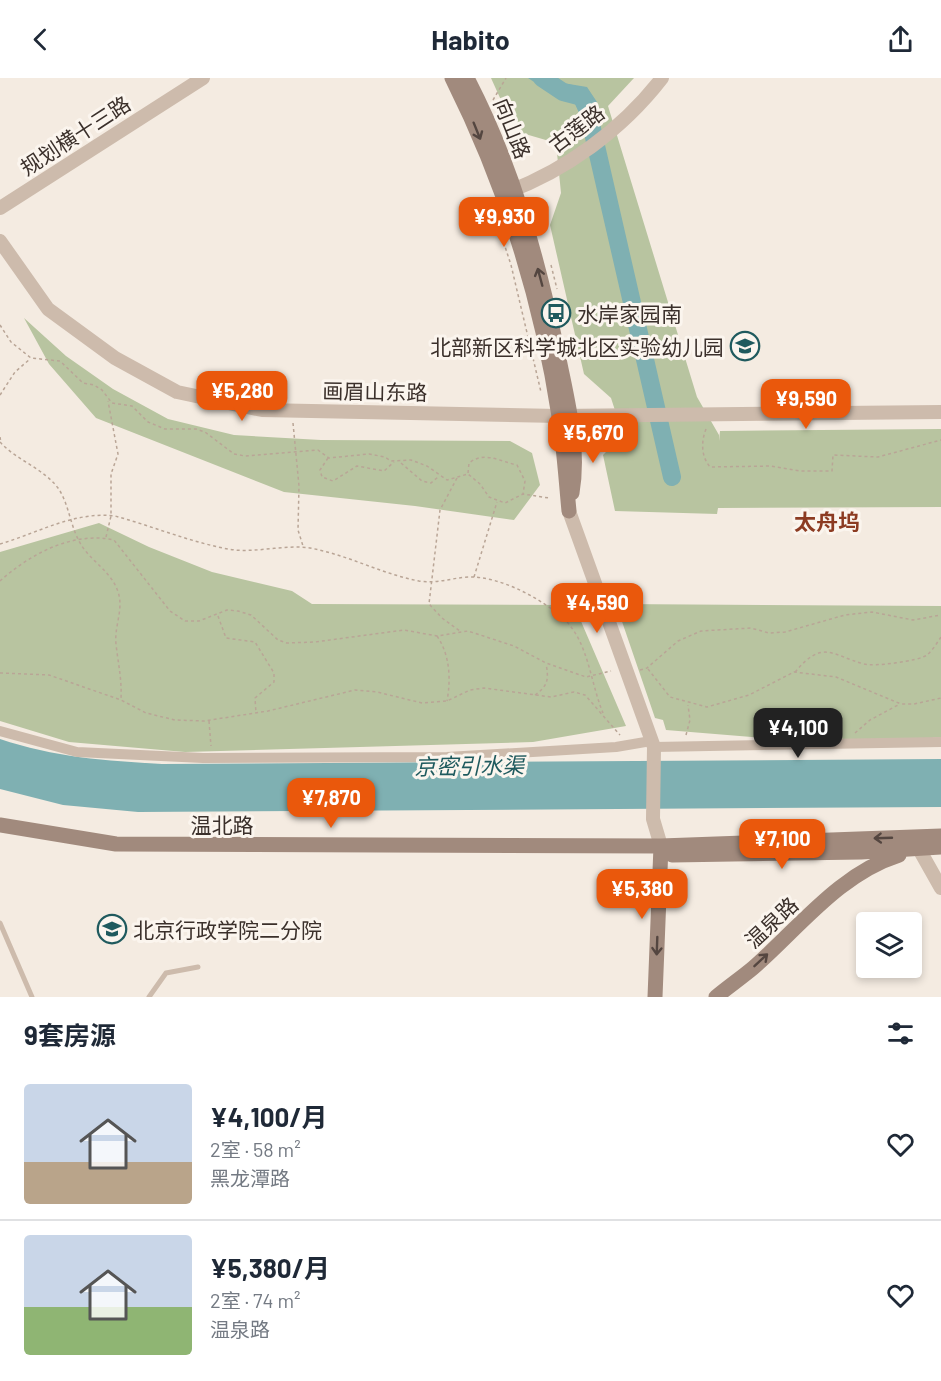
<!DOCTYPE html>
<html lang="zh">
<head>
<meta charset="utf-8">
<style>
  :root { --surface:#fff; --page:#f6f6f7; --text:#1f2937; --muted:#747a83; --line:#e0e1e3; --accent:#ea580c }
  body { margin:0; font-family:Barlow,"Noto Sans SC",sans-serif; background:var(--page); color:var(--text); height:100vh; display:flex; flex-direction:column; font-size:22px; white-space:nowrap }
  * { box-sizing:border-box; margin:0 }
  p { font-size:20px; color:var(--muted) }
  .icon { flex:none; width:33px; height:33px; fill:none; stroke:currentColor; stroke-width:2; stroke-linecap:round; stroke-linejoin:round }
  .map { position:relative; height:919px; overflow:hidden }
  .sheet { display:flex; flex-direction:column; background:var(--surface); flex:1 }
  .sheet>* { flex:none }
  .fabs { position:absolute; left:856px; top:834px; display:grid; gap:12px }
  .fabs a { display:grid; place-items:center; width:66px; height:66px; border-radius:6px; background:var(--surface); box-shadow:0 3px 9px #0003; font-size:30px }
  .price { position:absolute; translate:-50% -51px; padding:0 14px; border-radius:12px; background:var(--accent); color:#fff; font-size:20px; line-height:39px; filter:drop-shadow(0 2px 3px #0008) }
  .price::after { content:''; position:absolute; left:50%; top:36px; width:18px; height:14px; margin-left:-9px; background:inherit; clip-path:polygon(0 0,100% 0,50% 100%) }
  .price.active { background:#222; color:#fff }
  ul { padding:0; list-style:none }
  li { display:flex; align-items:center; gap:18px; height:150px; padding:0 24px }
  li+li { border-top:2px solid var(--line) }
  li span { display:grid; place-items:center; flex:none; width:168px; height:120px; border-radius:6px; color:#555 }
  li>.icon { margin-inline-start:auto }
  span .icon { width:72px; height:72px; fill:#fffc; stroke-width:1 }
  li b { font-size:26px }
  h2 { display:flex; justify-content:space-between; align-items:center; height:72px; padding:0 24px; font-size:26px }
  header { display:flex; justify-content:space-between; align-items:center; height:78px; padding:0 24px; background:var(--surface); font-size:27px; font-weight:700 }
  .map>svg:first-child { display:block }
  .green { fill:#b8c4a0 }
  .water { fill:#7fb0b2 }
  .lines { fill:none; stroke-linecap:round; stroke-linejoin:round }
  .river { stroke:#7fb0b2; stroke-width:18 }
  .path { stroke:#b9a596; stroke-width:1.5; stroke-dasharray:3 3; stroke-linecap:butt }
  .service { stroke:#cdbbac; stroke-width:5 }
  .minor { stroke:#cdbbac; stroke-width:10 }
  .tertiary { stroke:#cdbbac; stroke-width:14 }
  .secondary { stroke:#a18a7d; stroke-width:15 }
  .oneway { stroke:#544640 }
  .labels { text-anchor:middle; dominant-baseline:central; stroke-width:6; stroke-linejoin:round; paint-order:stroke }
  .street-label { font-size:21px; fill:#3b302b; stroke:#fbf5ee }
  .poi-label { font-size:21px; fill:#3b302b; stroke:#fbf5ee; text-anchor:start }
  .neighbourhood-label { font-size:22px; font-weight:bold; fill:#8c3b22; stroke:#fbf5ee }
  .water-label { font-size:22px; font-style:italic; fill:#1f5a5e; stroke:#fbf5ee }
</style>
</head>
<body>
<header><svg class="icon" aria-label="back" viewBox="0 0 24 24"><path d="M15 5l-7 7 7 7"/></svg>Habito<svg class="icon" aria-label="share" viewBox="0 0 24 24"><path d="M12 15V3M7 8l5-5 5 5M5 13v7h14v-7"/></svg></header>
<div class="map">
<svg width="941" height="919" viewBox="0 0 941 919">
  <rect width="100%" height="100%" fill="#f4ebe1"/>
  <path class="green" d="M 491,0 L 634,0 L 608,28 L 697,319 L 719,357 L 719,363 L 720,353 L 941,351 L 941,429 L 718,430 L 717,436 L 615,433 L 603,377 L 623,357 L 611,320 L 584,296 L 550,147 L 561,115 L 556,65 L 515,53 Z
    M 24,240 L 66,278 L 113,311 L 168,341 L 234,357 L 321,362 L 510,363 L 532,375 L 540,407 L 514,442 L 415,428 L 284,414 L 96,340 L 49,286 Z
    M 99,445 L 149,469 L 212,494 L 292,513 L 312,526 L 574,527 L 626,648 L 533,664 L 185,674 L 69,664 L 0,643 L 0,474 Z
    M 616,526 L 941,528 L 941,659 L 862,668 L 666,652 L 663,642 L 655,640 Z"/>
  <path class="water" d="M 528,0 L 555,0 L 563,5 L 587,9 L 597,24 L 579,34 L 574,24 L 563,23 Z
    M 0,661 C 53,679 107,683 162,686 L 941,681 L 941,729 L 138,734 L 63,727 L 0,711 Z"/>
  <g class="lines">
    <path class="river" d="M 542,0 L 563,14 L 582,19 L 588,33 L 672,399"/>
    <path class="path" d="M 493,22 L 506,0
      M 498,147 L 511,187 L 541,314
      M 551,187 L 557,211
      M 0,247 L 11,264 L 31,280 L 60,283 L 83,305 L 94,307 L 102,312 L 112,325 L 132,328 L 148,344 L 165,351 L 196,351 L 205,354 L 234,376 L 245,378 L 318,372 L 329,380 L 369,376 L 385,379 L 391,383 L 411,382 L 427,388 L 447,402 L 468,396 L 480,406 L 489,419 L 505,425 L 523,416 L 549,420
      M 0,317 L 15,294 L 30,281
      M 293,345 L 299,408 L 298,452 L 303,468
      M 706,351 C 701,364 701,378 710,389 L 771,388 L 800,393 L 832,393 L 833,377 L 878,379 L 941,362
      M 0,359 L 1,365
      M 0,364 C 16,382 43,390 58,410 C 68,424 70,445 78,461 C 87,481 109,491 117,511 C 125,530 114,547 116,566 C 118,585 122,601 121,621
      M 328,380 L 320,392 L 322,399 L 333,403 L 357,388 L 384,393 L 394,384
      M 401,385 L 422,403 L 431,405 L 438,399
      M 468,395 L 469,385 C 484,373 499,383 517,387 L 525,403 L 523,416
      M 457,400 L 440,432 L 429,526 L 442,540 L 460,553
      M 106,459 L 111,438 L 111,396 L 118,376 L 108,323
      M 0,466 C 38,455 74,433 115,438 C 152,448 190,464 228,471 C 254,476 283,466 310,470 C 348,477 382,496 419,503 C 437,506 451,500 468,499 C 500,498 540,520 563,540 C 589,564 590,604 603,635
      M 474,499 L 497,424
      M 0,503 C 30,476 73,453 114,462 L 170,533 L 185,543 L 199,543 L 227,532 L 238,533 L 251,537 L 278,562 L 287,565 L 315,564 L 404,552 L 437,558 L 468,553 L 514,568 L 546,585 L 586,599 L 611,593
      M 218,538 L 226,560 L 255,564 L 274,595 L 274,604 L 255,620 L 256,635
      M 437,558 C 450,577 451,601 447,623
      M 648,591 L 670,619 L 707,629 L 749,617 L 794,594 L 836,599 L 901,626 L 914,626 L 941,620
      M 640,592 L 647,590 L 678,563 L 701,553 L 751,550 L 769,555 L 785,554 L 845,537 L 872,534 L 913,542 L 941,537
      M 795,594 C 823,561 831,577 864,586 C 873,589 919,583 927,577 C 932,573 937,565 941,559
      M 0,595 L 49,597 L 121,622 L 146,635 L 175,642 L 204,643 L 268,633 L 355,612 L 377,614 L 422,625 L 447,623 L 470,612 L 484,610 L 551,619 L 574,614 L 585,617 L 620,657
      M 535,617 C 548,608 549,601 546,586
      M 209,643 L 211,668
      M 855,655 L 870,642 L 898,627
      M 686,657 L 690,642 L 688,627"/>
    <path class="service" d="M 0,845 L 32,919
      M 149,919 L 166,895 L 198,889"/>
    <path class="minor" d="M 0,653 L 77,674 L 203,680 L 447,679 L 616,669 L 651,663
      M 654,669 L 941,664"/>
    <path class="tertiary" d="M 505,115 C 565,93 622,52 662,0
      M 0,130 L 203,0
      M 0,163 L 48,231 L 115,280 L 177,314 L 262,332 L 559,338 L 941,334
      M 569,433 L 654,669 L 653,741 L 661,768
      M 918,761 L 919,771 L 941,810"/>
    <path class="secondary" d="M 452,0 C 505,106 541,221 559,338 C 564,369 566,402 569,433
      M 467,0 C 512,86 538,181 558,276 C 567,322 580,368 572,415
      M 0,747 L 116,766 L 661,768 L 941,758
      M 661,768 L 672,777 L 861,774 L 941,769
      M 655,919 L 661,768
      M 716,919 C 728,909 741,900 753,890 C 799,850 839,796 899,777"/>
  </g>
  <defs><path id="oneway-shaft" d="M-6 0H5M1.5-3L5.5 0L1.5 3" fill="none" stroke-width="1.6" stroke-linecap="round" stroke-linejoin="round" transform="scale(1.5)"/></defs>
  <g class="oneway">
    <use href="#oneway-shaft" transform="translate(477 53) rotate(68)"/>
    <use href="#oneway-shaft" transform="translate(540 199) rotate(-105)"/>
    <use href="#oneway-shaft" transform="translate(883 760) rotate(178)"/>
    <use href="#oneway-shaft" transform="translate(657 868) rotate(92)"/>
    <use href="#oneway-shaft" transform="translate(761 882) rotate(-43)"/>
  </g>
  <defs>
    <g id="bus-ring" transform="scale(1.5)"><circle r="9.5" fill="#fbf5ee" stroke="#1f5a5e" stroke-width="1.5"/><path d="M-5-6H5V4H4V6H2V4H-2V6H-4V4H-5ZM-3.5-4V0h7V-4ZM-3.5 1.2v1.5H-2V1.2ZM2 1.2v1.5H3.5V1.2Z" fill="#1f5a5e"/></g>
    <g id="school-ring" transform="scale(1.5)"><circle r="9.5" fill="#fbf5ee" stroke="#1f5a5e" stroke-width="1.5"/><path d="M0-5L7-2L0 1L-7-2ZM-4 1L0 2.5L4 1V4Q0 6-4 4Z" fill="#1f5a5e"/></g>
    <g id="university-ring" transform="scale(1.5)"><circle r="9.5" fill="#fbf5ee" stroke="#1f5a5e" stroke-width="1.5"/><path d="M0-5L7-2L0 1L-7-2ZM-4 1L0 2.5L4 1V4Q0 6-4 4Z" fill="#1f5a5e"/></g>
  </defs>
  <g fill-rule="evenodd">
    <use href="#bus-ring" x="556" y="235"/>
    <use href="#school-ring" x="745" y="268"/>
    <use href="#university-ring" x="112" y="851"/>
  </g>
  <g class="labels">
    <g class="street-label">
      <text transform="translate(513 50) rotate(68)">向山路</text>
      <text transform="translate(576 50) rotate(-37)">古莲路</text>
      <text transform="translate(75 57) rotate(-33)">规划横十三路</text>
      <text transform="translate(375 313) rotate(1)">画眉山东路</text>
      <text x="222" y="746">温北路</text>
      <text transform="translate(771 844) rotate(-43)">温泉路</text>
    </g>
    <g class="poi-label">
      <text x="577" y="235">水岸家园南</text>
      <text x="724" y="268" text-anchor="end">北部新区科学城北区实验幼儿园</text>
      <text x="133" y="851">北京行政学院二分院</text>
    </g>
    <g class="neighbourhood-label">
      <text x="827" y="443">太舟坞</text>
    </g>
    <g class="water-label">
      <text transform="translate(469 687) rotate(-1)">京密引水渠</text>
    </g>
  </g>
</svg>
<div class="fabs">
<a><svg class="icon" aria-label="layers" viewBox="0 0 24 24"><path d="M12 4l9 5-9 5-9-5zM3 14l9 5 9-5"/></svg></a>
</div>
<b class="price" style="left:504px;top:170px">¥9,930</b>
<b class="price" style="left:242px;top:344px">¥5,280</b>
<b class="price" style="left:806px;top:352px">¥9,590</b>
<b class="price" style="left:593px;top:386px">¥5,670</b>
<b class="price" style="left:597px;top:556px">¥4,590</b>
<b class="price active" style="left:798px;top:681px">¥4,100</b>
<b class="price" style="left:331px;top:751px">¥7,870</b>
<b class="price" style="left:782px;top:792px">¥7,100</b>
<b class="price" style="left:642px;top:842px">¥5,380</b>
</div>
<section class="sheet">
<h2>9套房源<svg class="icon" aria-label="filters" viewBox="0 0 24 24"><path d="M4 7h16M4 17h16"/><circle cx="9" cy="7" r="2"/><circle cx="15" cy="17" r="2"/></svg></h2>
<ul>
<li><span style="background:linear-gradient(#c9d6e8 65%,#b9a48a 0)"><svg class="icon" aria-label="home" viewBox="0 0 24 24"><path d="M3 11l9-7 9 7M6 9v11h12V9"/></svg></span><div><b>¥4,100/月</b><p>2室 · 58 m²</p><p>黑龙潭路</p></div><svg class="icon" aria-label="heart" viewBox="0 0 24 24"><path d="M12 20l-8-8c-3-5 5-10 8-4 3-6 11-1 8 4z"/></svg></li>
<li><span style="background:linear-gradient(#c9d6e8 60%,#8fb573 0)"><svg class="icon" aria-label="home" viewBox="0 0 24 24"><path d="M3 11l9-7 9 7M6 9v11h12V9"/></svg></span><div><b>¥5,380/月</b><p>2室 · 74 m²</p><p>温泉路</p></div><svg class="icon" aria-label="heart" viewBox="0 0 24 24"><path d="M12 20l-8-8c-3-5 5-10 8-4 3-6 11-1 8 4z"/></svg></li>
</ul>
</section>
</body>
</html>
